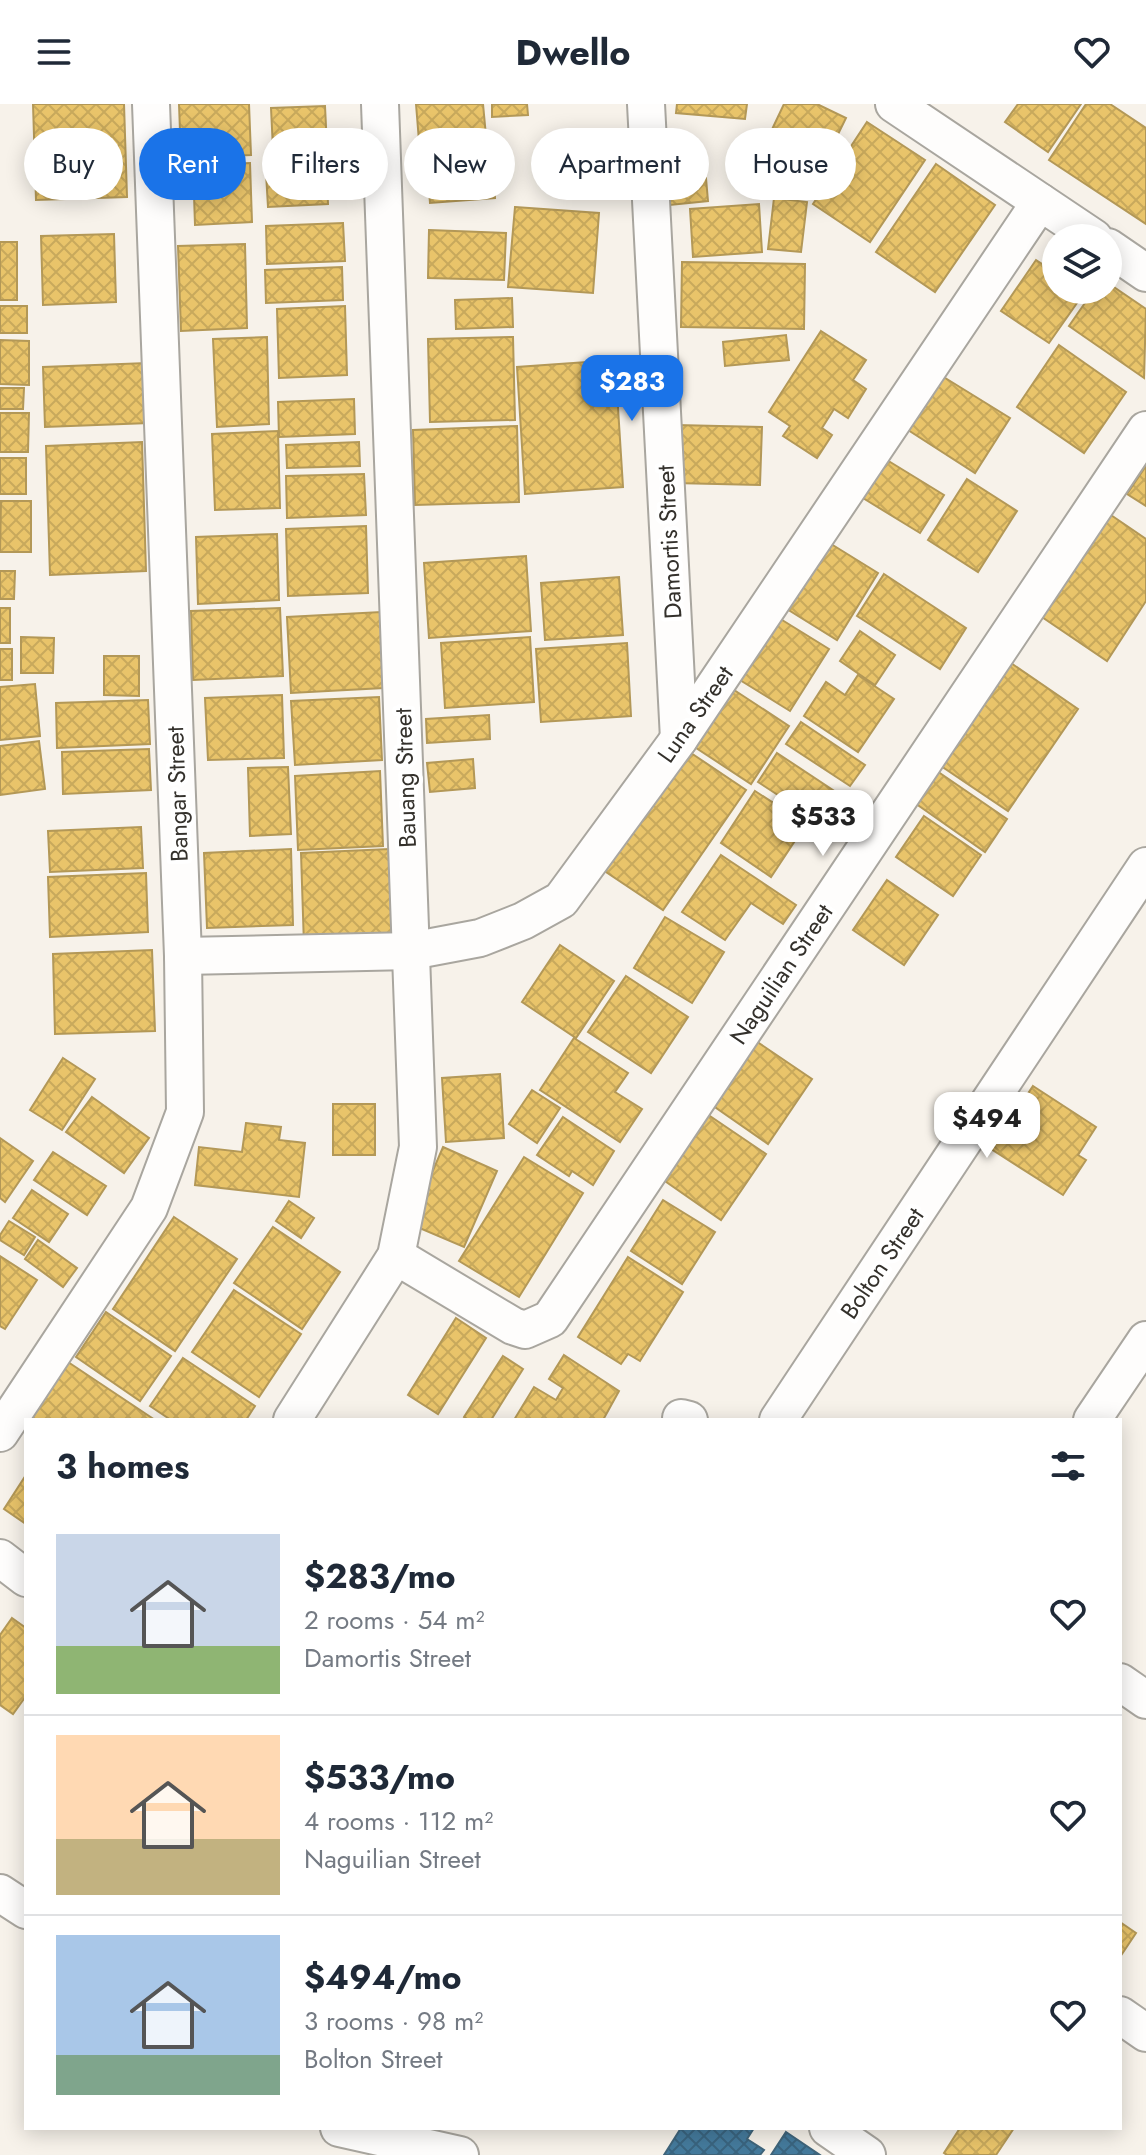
<!DOCTYPE html>
<html lang="en">
<head>
<meta charset="utf-8">
<style>
  body { margin:0; font-family:Jost,sans-serif; background:#f2f2f3; color:#1f2937; height:100vh; display:flex; flex-direction:column; font-size:30px; white-space:nowrap }
  * { box-sizing:border-box; margin:0 }
  p { font-size:26px; color:#747a83 }
  .icon { flex:none; width:44px; height:44px; fill:none; stroke:currentColor; stroke-width:2; stroke-linecap:round; stroke-linejoin:round }
  .map { position:relative; flex:1; overflow:hidden }
  .details { position:absolute; left:24px; top:1314px; width:1098px; height:712px; display:flex; flex-direction:column; background:#fff; border-radius:0px; box-shadow:0 4px 20px #0003 }
  .details>* { flex:none }
  .banner { position:absolute; left:24px; top:24px; width:1098px; height:72px; display:flex; gap:16px }
  .buttons { position:absolute; left:1042px; top:120px; display:grid; gap:16px }
  .buttons a { display:grid; place-items:center; width:80px; height:80px; border-radius:50%; background:#fff; box-shadow:0 4px 20px #0003; font-size:40px }
  .price { position:absolute; translate:-50% -68px; padding:0 18px; border-radius:16px; background:#fff; color:#222; font-size:26px; line-height:52px; filter:drop-shadow(0 2px 4px #0008) }
  .price::after { content:''; position:absolute; left:50%; top:48px; width:24px; height:18px; margin-left:-12px; background:inherit; clip-path:polygon(0 0,100% 0,50% 100%) }
  .price.active { background:#1a73e8; color:#fff }
  ul { padding:0; list-style:none }
  li { display:flex; align-items:center; gap:24px; height:200px; padding:0 32px }
  li+li { border-top:2px solid #e0e1e3 }
  li span { display:grid; place-items:center; flex:none; width:224px; height:160px; border-radius:0px; color:#555 }
  li>.icon { margin-inline-start:auto }
  span .icon { width:96px; height:96px; fill:#fffc; stroke-width:1 }
  li b { font-size:34px }
  h2 { display:flex; justify-content:space-between; align-items:center; height:96px; padding:0 32px; font-size:34px }
  .chip { padding:0 28px; border-radius:36px; background:#fff; box-shadow:0 4px 20px #0003; font-size:28px; line-height:72px }
  .chip.active { background:#1a73e8; color:#fff }
  header { display:flex; justify-content:space-between; align-items:center; height:104px; padding:0 32px; background:#fff; font-size:36px; font-weight:700 }
  .map>svg:first-child { display:block }
  .homes { fill:url(#homes-cross-hatch); stroke:#b39857; stroke-width:2 }
  .public { fill:url(#public-cross-hatch); stroke:#40657b; stroke-width:2 }
  .lines { fill:none; stroke-linecap:round; stroke-linejoin:round }
  .minor-casing { stroke:#a9a69f; stroke-width:40 }
  .minor { stroke:#fefdfc; stroke-width:36 }
  .labels { text-anchor:middle; dominant-baseline:central; stroke-width:8; stroke-linejoin:round; paint-order:stroke }
  .street-label { font-size:24px; fill:#34312c; stroke:#fff }
</style>
</head>
<body>
<header><svg class="icon" aria-label="menu" viewBox="0 0 24 24"><path d="M4 6h16M4 12h16M4 18h16"/></svg>Dwello<svg class="icon" aria-label="heart" viewBox="0 0 24 24"><path d="M12 20l-8-8c-3-5 5-10 8-4 3-6 11-1 8 4z"/></svg></header>
<div class="map">
<svg width="1146" height="2051" viewBox="0 0 1146 2051">
  <defs>
    <pattern id="homes-cross-hatch" width="8" height="8" patternUnits="userSpaceOnUse" patternTransform="scale(2)"><rect width="8" height="8" fill="#e9c46a"/><path d="M0 0l8 8M0 8l8-8" fill="none" stroke="#c8a95c"/></pattern>
    <pattern id="public-cross-hatch" width="8" height="8" patternUnits="userSpaceOnUse" patternTransform="scale(2)"><rect width="8" height="8" fill="#457b9d"/><path d="M0 0l8 8M0 8l8-8" fill="none" stroke="#3a6580"/></pattern>
  </defs>
  <rect width="100%" height="100%" fill="#f7f2ea"/>
  <g class="homes">
    <path d="M33,0H124L127,93L36,96Z"/>
    <path d="M179,0H249L251,51L181,54Z"/>
    <path d="M416,0H483L486,32L419,37Z"/>
    <path d="M492,0H527L528,11L492,13Z"/>
    <path d="M677,0H747L745,15L676,9Z"/>
    <path d="M784,0H817L846,14L821,65L766,38Z"/>
    <path d="M1018,0H1081L1048,48L1005,18Z"/>
    <path d="M1086,0H1110L1146,24V120L1049,56Z"/>
    <path d="M325,2L327,43L273,45L271,4Z"/>
    <path d="M867,18L925,56L870,138L813,100Z"/>
    <path d="M492,41L495,94L430,99L426,46Z"/>
    <path d="M326,50L328,100L268,103L265,52Z"/>
    <path d="M250,59L252,118L195,121L193,61Z"/>
    <path d="M936,60L995,101L935,188L876,148Z"/>
    <path d="M706,74L708,97L670,101L668,76Z"/>
    <path d="M774,94L807,98L801,148L768,145Z"/>
    <path d="M759,100L762,148L693,153L690,105Z"/>
    <path d="M515,103L599,109L593,189L508,183Z"/>
    <path d="M343,119L345,157L267,160L266,122Z"/>
    <path d="M429,126L506,129L504,176L428,174Z"/>
    <path d="M114,130L116,198L43,201L41,132Z"/>
    <rect x="0" y="138" width="17" height="58"/>
    <path d="M245,140L247,224L181,227L178,142Z"/>
    <path d="M1036,156L1056,169V186H1080L1084,189L1049,239L1001,207Z"/>
    <path d="M682,158L805,160L804,225L681,223Z"/>
    <path d="M342,163L343,196L266,199L265,166Z"/>
    <path d="M1108,179L1146,205L1144,274L1069,222L1094,186H1108Z"/>
    <path d="M512,194L513,223L456,225L455,196Z"/>
    <rect x="0" y="202" width="27" height="27"/>
    <path d="M345,202L347,271L279,274L277,205Z"/>
    <path d="M821,227L866,256L853,276L866,285L848,314L834,305L822,324L832,331L817,354L783,332L790,322L769,308Z"/>
    <path d="M786,231L789,256L725,262L723,238Z"/>
    <path d="M267,233L269,320L217,323L213,235Z"/>
    <path d="M513,233L515,316L430,318L428,235Z"/>
    <path d="M0,236L29,237V281L0,280Z"/>
    <path d="M1059,241L1126,288L1084,349L1017,303Z"/>
    <path d="M615,256L623,383L525,390L517,263Z"/>
    <path d="M147,259L149,319L45,323L43,263Z"/>
    <path d="M942,272L1010,314L975,369L908,326Z"/>
    <path d="M0,284H24L23,305H0Z"/>
    <path d="M354,295L355,330L279,333L278,298Z"/>
    <path d="M0,309H29L28,348H0Z"/>
    <path d="M676,321L762,323L760,381L674,379Z"/>
    <path d="M517,322L519,398L415,401L413,326Z"/>
    <path d="M278,327L280,404L215,406L212,330Z"/>
    <path d="M142,338L146,467L50,471L46,342Z"/>
    <path d="M359,338L360,362L287,364L286,341Z"/>
    <path d="M882,353L944,391L920,429L858,391Z"/>
    <rect x="0" y="354" width="26" height="36"/>
    <path d="M1146,362V402L1127,390Z"/>
    <path d="M364,370L366,411L287,414L286,372Z"/>
    <path d="M967,375L1017,407L978,468L928,436Z"/>
    <path d="M1,397H31V448H0Z"/>
    <path d="M1105,407L1146,435V497L1107,557L1036,509Z"/>
    <path d="M366,422L368,489L288,492L286,425Z"/>
    <path d="M277,430L279,496L198,500L196,433Z"/>
    <path d="M823,435L878,469L837,536L782,502Z"/>
    <path d="M526,452L531,527L429,534L424,459Z"/>
    <path d="M0,467H15L14,495H0Z"/>
    <path d="M884,470L966,524L940,565L857,512Z"/>
    <path d="M619,473L623,531L545,536L541,479Z"/>
    <rect x="0" y="504" width="10" height="35"/>
    <path d="M280,504L283,572L193,576L191,507Z"/>
    <path d="M381,508L384,584L291,589L287,513Z"/>
    <path d="M774,511L829,545L790,607L735,573Z"/>
    <path d="M860,527L895,551L875,581L840,557Z"/>
    <path d="M21,533L54,534L53,569H21Z"/>
    <path d="M530,533L534,598L445,604L441,539Z"/>
    <path d="M627,539L631,612L541,618L536,545Z"/>
    <rect x="0" y="545" width="12" height="31"/>
    <path d="M104,552H139V592L104,591Z"/>
    <path d="M1008,557L1078,605L1008,707L938,660Z"/>
    <path d="M858,571L894,595L858,648L804,612L826,578L845,591Z"/>
    <path d="M35,580L40,632L0,636V583Z"/>
    <path d="M728,582L789,622L751,680L690,640Z"/>
    <path d="M282,591L284,654L208,656L205,594Z"/>
    <path d="M379,593L382,656L295,661L291,597Z"/>
    <path d="M148,596L150,640L57,644L56,599Z"/>
    <path d="M489,611L490,635L427,639L426,615Z"/>
    <path d="M801,618L865,661L850,682L786,640Z"/>
    <path d="M39,637L45,685L0,691V642Z"/>
    <path d="M149,645L151,686L63,690L62,648Z"/>
    <path d="M688,647L746,686L663,806L600,764Z"/>
    <path d="M777,649L854,700L836,729L758,678Z"/>
    <path d="M473,655L475,684L430,688L427,659Z"/>
    <path d="M288,663L291,730L250,732L248,664Z"/>
    <path d="M934,665L1007,715L985,748L912,697Z"/>
    <path d="M380,667L383,742L298,746L295,672Z"/>
    <path d="M755,687L806,720L771,773L721,739Z"/>
    <path d="M924,712L981,751L953,792L896,753Z"/>
    <path d="M141,723L143,764L50,768L48,727Z"/>
    <path d="M291,745L293,821L207,824L204,749Z"/>
    <path d="M389,745L392,839L304,842L301,749Z"/>
    <path d="M721,751L796,801L783,820L751,799L725,836L682,808Z"/>
    <path d="M146,769L148,828L50,833L48,773Z"/>
    <path d="M887,776L938,811L904,861L853,826Z"/>
    <path d="M665,813L724,848L692,899L634,864Z"/>
    <path d="M560,841L614,877L576,934L522,898Z"/>
    <path d="M152,846L155,927L55,930L53,850Z"/>
    <path d="M626,872L688,913L651,969L588,928Z"/>
    <path d="M574,934L628,969L615,988L642,1005L620,1038L540,986Z"/>
    <path d="M753,935L812,975L768,1040L709,999Z"/>
    <path d="M63,954L95,975L62,1026L30,1006Z"/>
    <path d="M500,970L504,1034L446,1038L442,974Z"/>
    <path d="M1033,982L1096,1023L1078,1051L1086,1056L1063,1091L991,1045Z"/>
    <path d="M532,986L560,1004L537,1039L509,1020Z"/>
    <path d="M92,993L149,1034L124,1069L66,1028Z"/>
    <rect x="333" y="1000" width="42" height="51"/>
    <path d="M707,1010L766,1050L721,1116L662,1075Z"/>
    <path d="M563,1013L614,1047L593,1081L572,1067L569,1072L537,1051Z"/>
    <path d="M246,1019L281,1023L279,1036L305,1039L299,1093L195,1081L199,1043L242,1048Z"/>
    <path d="M0,1034L33,1057L5,1098L0,1094Z"/>
    <path d="M443,1043L497,1067L464,1143L410,1120Z"/>
    <path d="M53,1048L106,1082L87,1111L34,1076Z"/>
    <path d="M524,1053L583,1089L519,1193L459,1157Z"/>
    <path d="M32,1086L68,1110L49,1138L13,1114Z"/>
    <path d="M663,1096L715,1128L682,1180L631,1147Z"/>
    <path d="M289,1097L314,1114L301,1134L276,1117Z"/>
    <path d="M174,1113L237,1155L175,1247L113,1205Z"/>
    <path d="M9,1117L35,1133L24,1151L0,1136V1131Z"/>
    <path d="M273,1123L340,1168L302,1225L234,1179Z"/>
    <path d="M38,1136L77,1164L63,1183L25,1155Z"/>
    <path d="M0,1152L37,1176L5,1225L0,1222Z"/>
    <path d="M628,1153L683,1188L640,1257L628,1250L621,1260L578,1233Z"/>
    <path d="M234,1186L301,1230L259,1293L192,1248Z"/>
    <path d="M106,1208L171,1252L140,1297L76,1253Z"/>
    <path d="M456,1214L486,1234L438,1310L408,1291Z"/>
    <path d="M564,1251L619,1287L603,1316H514L534,1283L556,1296L563,1284L549,1275Z"/>
    <path d="M503,1252L523,1265L491,1316H468L464,1313Z"/>
    <path d="M183,1254L255,1302L246,1316H171L150,1302Z"/>
    <path d="M68,1258L155,1316H30Z"/>
    <path d="M26,1371V1420L4,1405Z"/>
    <path d="M12,1514L26,1524V1592L13,1610L0,1601V1531Z"/>
    <path d="M1120,1818L1136,1829L1120,1853Z"/>
    <path d="M960,2024H1014L996,2051H947L944,2049Z"/>
  </g>
  <g class="public">
    <path d="M681,2024H754L747,2035L764,2046L760,2051H664Z"/>
    <path d="M786,2028L820,2051H771Z"/>
  </g>
  <g class="lines">
    <g class="minor-casing">
      <g id="minor">
        <path d="M646,0L679,635"/>
        <path d="M894,0L1094,134"/>
        <path d="M1108,143L1146,169"/>
        <path d="M183,852L411,847L480,834L523,817L561,796L679,635L1040,98"/>
        <path d="M396,1152L513,1222L525,1226L550,1215L1146,326"/>
        <path d="M681,1314L689,1316"/>
        <path d="M292,1316L396,1152L418,1043L380,0"/>
        <path d="M778,1316L1146,762"/>
        <path d="M1092,1316L1146,1236"/>
        <path d="M0,1329L149,1104L185,1008L183,852L151,0"/>
        <path d="M0,1454L26,1474"/>
        <path d="M1120,1578L1146,1596"/>
        <path d="M0,1789L26,1806"/>
        <path d="M1120,1911L1146,1929"/>
        <path d="M339,2024L460,2051"/>
        <path d="M828,2024L867,2051"/>
      </g>
    </g>
    <use href="#minor" class="minor"/>
  </g>
  <g class="labels">
    <g class="street-label">
      <text transform="translate(669 438) rotate(-93)">Damortis Street</text>
      <text transform="translate(695 610) rotate(-55)">Luna Street</text>
      <text transform="translate(405 674) rotate(-92)">Bauang Street</text>
      <text transform="translate(177 690) rotate(-92)">Bangar Street</text>
      <text transform="translate(781 870) rotate(-56)">Naguilian Street</text>
      <text transform="translate(882 1159) rotate(-56)">Bolton Street</text>
    </g>
  </g>
</svg>
<div class="buttons">
<a><svg class="icon" aria-label="layers" viewBox="0 0 24 24"><path d="M12 4l9 5-9 5-9-5zM3 14l9 5 9-5"/></svg></a>
</div>
<b class="price active" style="left:632px;top:319px">$283</b>
<b class="price" style="left:823px;top:754px">$533</b>
<b class="price" style="left:987px;top:1056px">$494</b>
<div class="banner">
<a class="chip">Buy</a>
<a class="chip active">Rent</a>
<a class="chip">Filters</a>
<a class="chip">New</a>
<a class="chip">Apartment</a>
<a class="chip">House</a>
</div>
<section class="details">
<h2>3 homes<svg class="icon" aria-label="filters" viewBox="0 0 24 24"><path d="M4 7h16M4 17h16"/><circle cx="9" cy="7" r="2"/><circle cx="15" cy="17" r="2"/></svg></h2>
<ul>
<li><span style="background:linear-gradient(#c9d6e8 70%,#8fb573 0)"><svg class="icon" aria-label="home" viewBox="0 0 24 24"><path d="M3 11l9-7 9 7M6 9v11h12V9"/></svg></span><div><b>$283/mo</b><p>2 rooms · 54 m²</p><p>Damortis Street</p></div><svg class="icon" aria-label="heart" viewBox="0 0 24 24"><path d="M12 20l-8-8c-3-5 5-10 8-4 3-6 11-1 8 4z"/></svg></li>
<li><span style="background:linear-gradient(#ffd9b3 65%,#c2b280 0)"><svg class="icon" aria-label="home" viewBox="0 0 24 24"><path d="M3 11l9-7 9 7M6 9v11h12V9"/></svg></span><div><b>$533/mo</b><p>4 rooms · 112 m²</p><p>Naguilian Street</p></div><svg class="icon" aria-label="heart" viewBox="0 0 24 24"><path d="M12 20l-8-8c-3-5 5-10 8-4 3-6 11-1 8 4z"/></svg></li>
<li><span style="background:linear-gradient(#a9c7e8 75%,#7fa58c 0)"><svg class="icon" aria-label="home" viewBox="0 0 24 24"><path d="M3 11l9-7 9 7M6 9v11h12V9"/></svg></span><div><b>$494/mo</b><p>3 rooms · 98 m²</p><p>Bolton Street</p></div><svg class="icon" aria-label="heart" viewBox="0 0 24 24"><path d="M12 20l-8-8c-3-5 5-10 8-4 3-6 11-1 8 4z"/></svg></li>
</ul>
</section>
</div>
</body>
</html>
